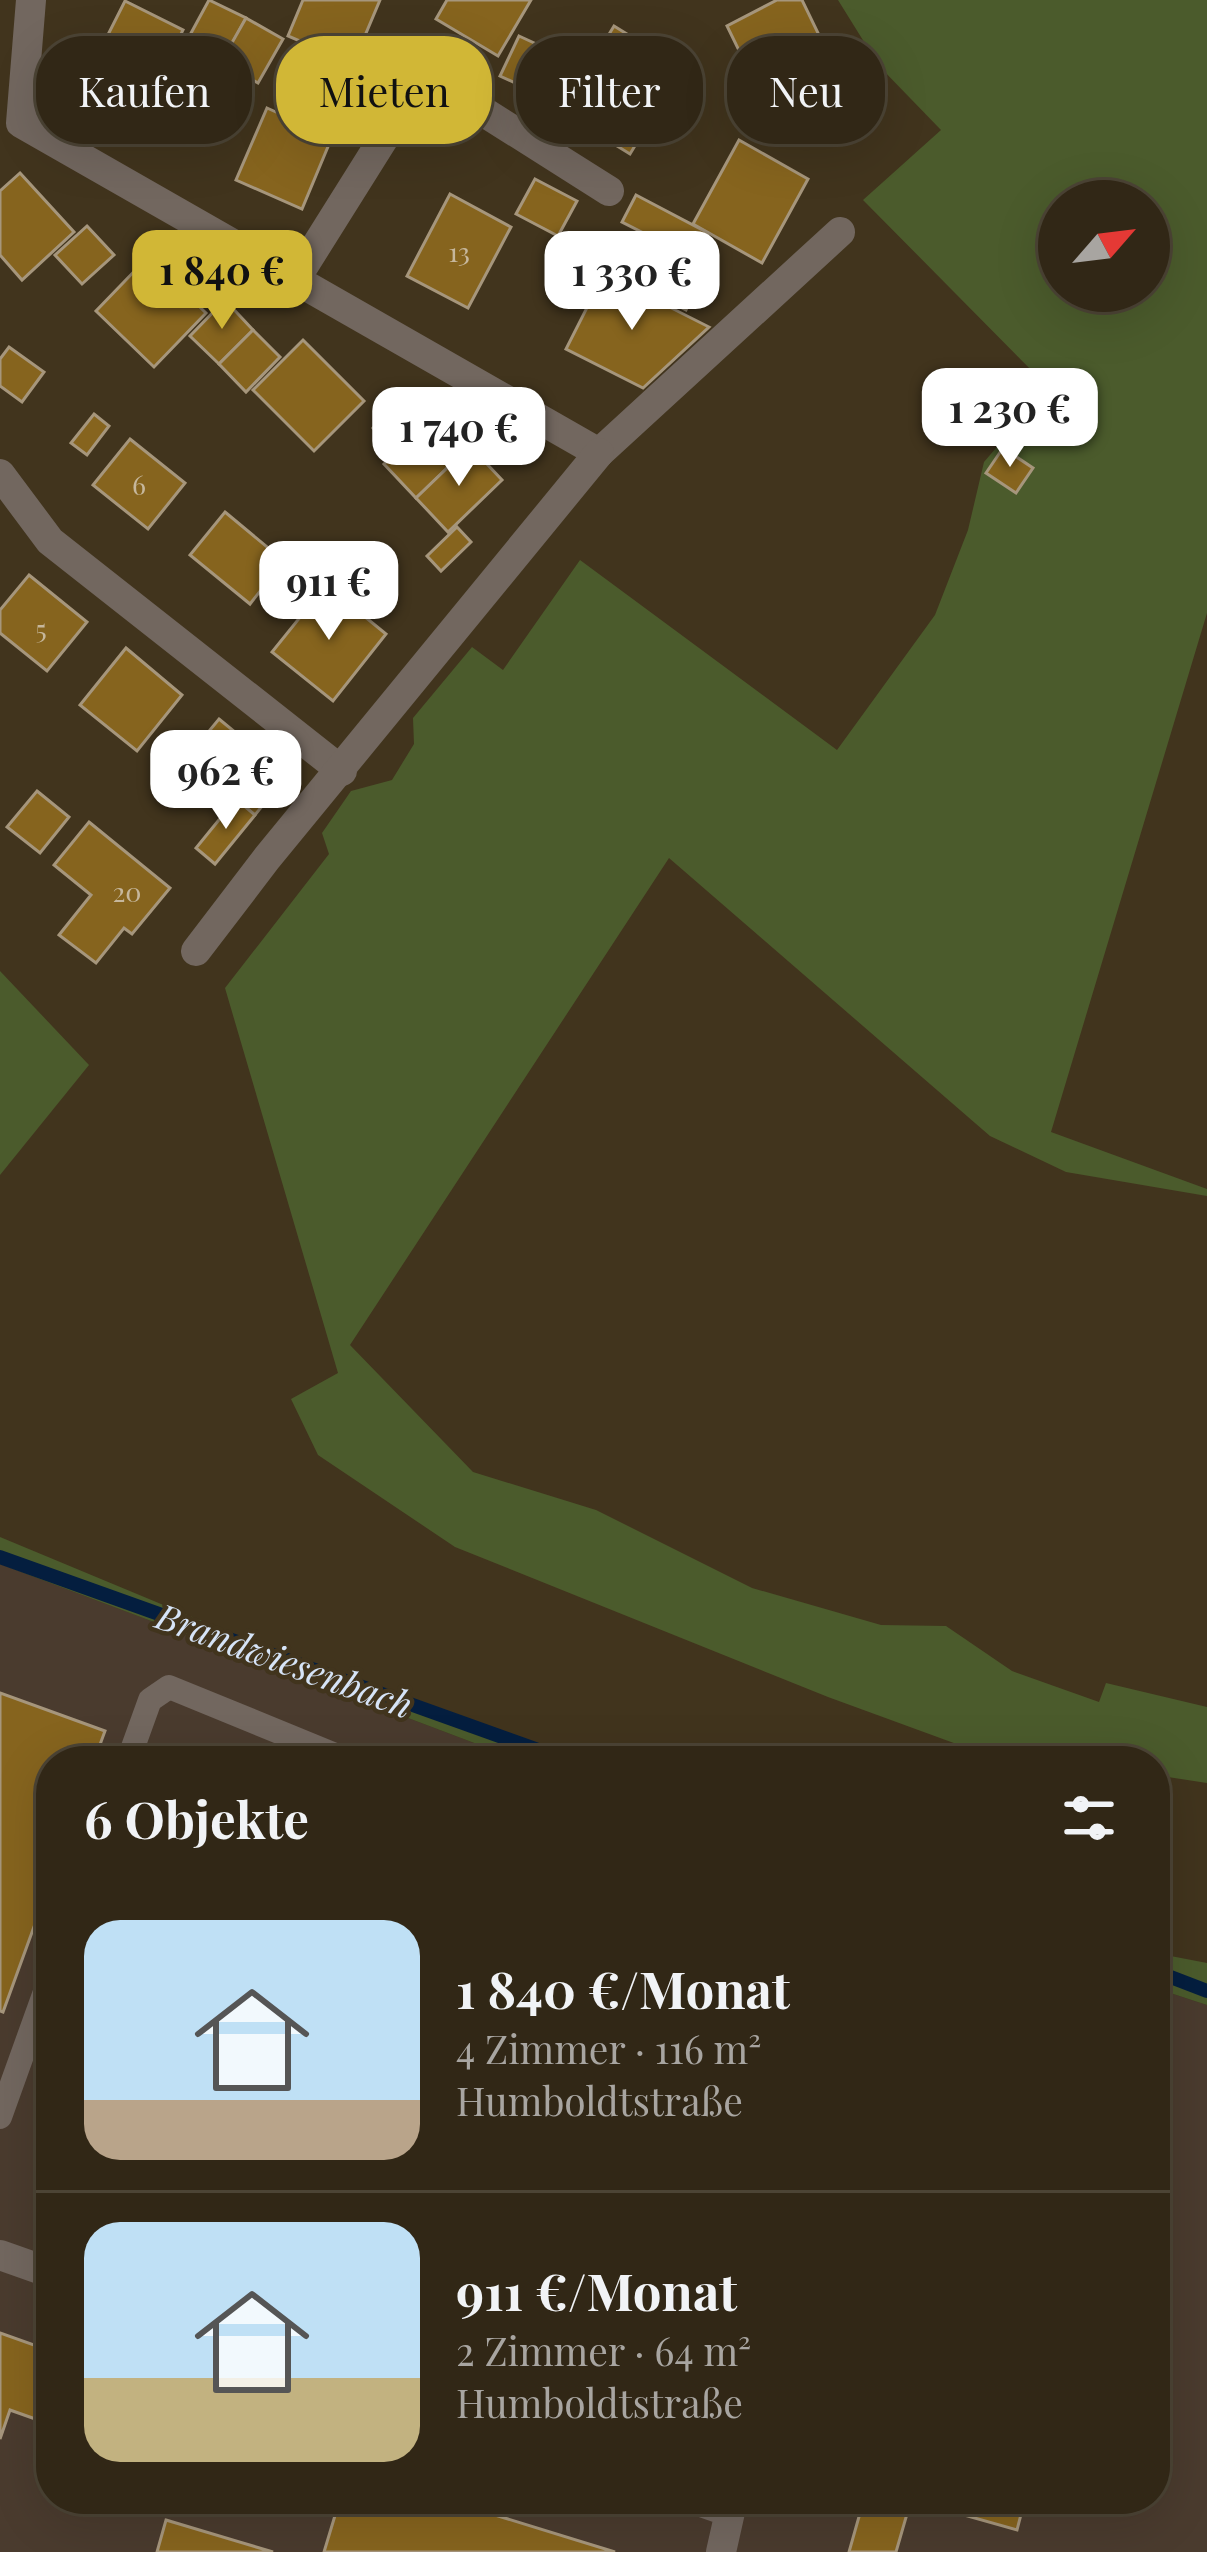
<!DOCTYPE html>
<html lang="de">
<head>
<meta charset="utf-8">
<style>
  body { margin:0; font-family:"Playfair Display",serif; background:#392f1f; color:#f1f3f6; height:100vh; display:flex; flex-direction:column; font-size:45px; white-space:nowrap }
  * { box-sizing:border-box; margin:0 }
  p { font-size:39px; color:#a8a5a1 }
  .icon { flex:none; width:66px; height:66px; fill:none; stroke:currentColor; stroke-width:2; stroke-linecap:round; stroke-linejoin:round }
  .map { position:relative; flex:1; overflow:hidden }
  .details { position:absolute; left:36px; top:1746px; width:1134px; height:768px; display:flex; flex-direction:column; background:#312716; border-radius:48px; box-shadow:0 12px 48px #0002,0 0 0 3px #4c4435 }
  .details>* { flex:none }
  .banner { position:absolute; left:36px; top:36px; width:1137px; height:108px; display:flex; gap:24px }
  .needle { width:78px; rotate:62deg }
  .controls { position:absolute; left:1038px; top:180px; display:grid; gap:24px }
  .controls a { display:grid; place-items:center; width:132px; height:132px; border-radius:50%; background:#312716; box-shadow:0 12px 48px #0002,0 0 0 3px #4c4435; font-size:60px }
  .price { position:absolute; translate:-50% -102px; padding:0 27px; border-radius:24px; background:#fff; color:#222; font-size:39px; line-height:78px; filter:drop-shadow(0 3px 6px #0008) }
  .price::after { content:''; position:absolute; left:50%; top:72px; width:36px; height:27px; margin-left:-18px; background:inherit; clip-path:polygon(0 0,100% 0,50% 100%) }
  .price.on { background:#d1b736; color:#111 }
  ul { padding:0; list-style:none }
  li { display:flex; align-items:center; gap:36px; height:300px; padding:0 48px }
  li+li { border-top:3px solid #4c4435 }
  li span { display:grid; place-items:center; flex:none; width:336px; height:240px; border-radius:36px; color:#555 }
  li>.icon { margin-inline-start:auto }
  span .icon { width:144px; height:144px; fill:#fffc; stroke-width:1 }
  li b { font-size:51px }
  h2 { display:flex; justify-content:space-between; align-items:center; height:144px; padding:0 48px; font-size:51px }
  .chip { padding:0 42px; border-radius:48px; background:#312716; box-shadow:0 12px 48px #0002,0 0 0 3px #4c4435; font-size:42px; line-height:108px }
  .chip.on { background:#d1b736; color:#111 }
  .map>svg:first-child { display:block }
  .industrial { fill:#4a3b2e }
  .green { fill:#4b5b2c; fill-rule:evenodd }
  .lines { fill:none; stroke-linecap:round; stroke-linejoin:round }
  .stream { stroke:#041e3f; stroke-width:14 }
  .building { fill:#86641e; stroke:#a6967c; stroke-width:3 }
  .lane { stroke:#72675f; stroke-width:24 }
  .street { stroke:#72675f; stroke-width:30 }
  .labels { text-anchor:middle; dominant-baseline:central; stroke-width:9; stroke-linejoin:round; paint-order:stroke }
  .number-label { font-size:27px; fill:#c6b79c }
  .water-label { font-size:36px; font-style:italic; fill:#d6e4f7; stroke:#41341d }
</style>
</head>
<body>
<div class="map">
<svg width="1207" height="2552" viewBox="0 0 1207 2552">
  <rect width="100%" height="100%" fill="#41341d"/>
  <path class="industrial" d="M0,1564L522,1761H51V2499H1155V1988L1207,2005V2552H0Z"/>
  <g class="green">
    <path d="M838,0H1207V613L1051,1132L1207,1189V1196L1066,1172L990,1136L669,858L350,1345L473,1472L596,1510L752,1588L881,1625L946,1626L1012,1671L1099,1702L1106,1683L1207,1707V1783L1155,1775V1761H1003L828,1697L455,1547L318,1455L291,1399L338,1373L225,988L329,854L322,833L351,791L392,780L414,744L413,718L472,647L503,670L580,560L837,750L935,615L968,530L984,462L1048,387L863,200L941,130L879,66ZM1059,201H1149V291H1059Z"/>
    <path d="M0,971L89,1065L0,1175Z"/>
    <path d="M0,1537L445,1722L552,1761H522L0,1564Z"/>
    <path d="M1155,1953L1207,1963V2005L1155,1988Z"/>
  </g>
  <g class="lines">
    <g class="stream">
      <path d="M0,1557L569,1761"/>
      <path d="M1155,1971L1207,1991"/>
    </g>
  </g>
  <g class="building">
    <path d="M209,0L246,18L226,55L190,35Z"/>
    <path d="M303,0H380L353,64L288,36Z"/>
    <path d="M447,0H531L498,56L436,19Z"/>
    <path d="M777,0H802L819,35L749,71L727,26Z"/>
    <path d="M125,1L183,30L141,114L83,84Z"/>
    <path d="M246,18L283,39L258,83L221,62Z"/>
    <path d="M614,26L682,68L630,154L562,112Z"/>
    <path d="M519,36L558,54L539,94L500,76Z"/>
    <path d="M855,46L869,74L823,97L808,69Z"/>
    <path d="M267,108L332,137L302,209L236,180Z"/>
    <path d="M739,140L808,179L762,263L693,224Z"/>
    <path d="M20,173L74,232L22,280L0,255V191Z"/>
    <path d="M535,179L577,201L558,236L516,214Z"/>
    <path d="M450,194L511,227L468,308L407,276Z"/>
    <path d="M636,195L708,233L691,266L705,273L686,310L637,284L659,241L622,222Z"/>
    <path d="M87,226L114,255L82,284L55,255Z"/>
    <path d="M148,257L206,313L154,367L96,311Z"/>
    <path d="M604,274L709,327L643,388L566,349Z"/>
    <path d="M225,300L253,330L219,364L190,336Z"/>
    <path d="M253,330L280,357L246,392L219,364Z"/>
    <path d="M303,340L364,401L314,451L253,390Z"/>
    <path d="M9,347L44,372L22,402L0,386V359Z"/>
    <path d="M401,401L416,416L388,444L373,428Z"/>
    <path d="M438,412L470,446L416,498L384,464Z"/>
    <path d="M94,414L109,426L87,455L71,443Z"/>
    <path d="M130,439L185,483L148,529L93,485Z"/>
    <path d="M470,446L502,480L448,532L416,498Z"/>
    <path d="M1003,448L1033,468L1016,493L986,473Z"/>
    <path d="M225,512L284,561L250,604L190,555Z"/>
    <path d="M457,527L471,542L441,571L427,556Z"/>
    <path d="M29,575L87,622L47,671L0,633V610Z"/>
    <path d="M326,585L386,634L333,701L272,652Z"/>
    <path d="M126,648L182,695L137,751L80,705Z"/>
    <path d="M219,719L275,765L264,779L276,789L255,815L186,759Z"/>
    <path d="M37,791L69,817L40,853L7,827Z"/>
    <path d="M236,799L255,815L215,864L196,848Z"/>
    <path d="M89,822L170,888L132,934L124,928L96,963L59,935L91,895L54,865Z"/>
    <path d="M0,1693L105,1731L94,1761H51V1880L3,2012L0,2011Z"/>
    <path d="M51,2020V2065L37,2059Z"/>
    <path d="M0,2333L51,2351V2394L41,2421L10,2410L0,2439Z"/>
    <path d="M340,2499H443L615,2552H324Z"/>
    <path d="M864,2499H1025L1017,2530L911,2500L896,2552H849Z"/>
    <path d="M166,2520L273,2552H157Z"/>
  </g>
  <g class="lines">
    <g class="lane">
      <path d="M128,1761L150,1700L169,1687L350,1761"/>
      <path d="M0,2117L51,1975"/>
    </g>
    <g class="street">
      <path d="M31,0L21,123L599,453L840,232"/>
      <path d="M296,278L424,74L609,191"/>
      <path d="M0,474L50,541L342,771"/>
      <path d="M196,951L267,858L599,453"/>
      <path d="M0,2255L51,2273"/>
      <path d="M693,2499L730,2512L721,2552"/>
    </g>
  </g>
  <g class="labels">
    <g class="number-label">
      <text x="459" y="251">13</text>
      <text x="139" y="484">6</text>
      <text x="41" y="628">5</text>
      <text x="127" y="891">20</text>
    </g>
    <g class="water-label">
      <text transform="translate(285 1659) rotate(20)">Brandwiesenbach</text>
    </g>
  </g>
</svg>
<div class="controls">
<a><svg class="needle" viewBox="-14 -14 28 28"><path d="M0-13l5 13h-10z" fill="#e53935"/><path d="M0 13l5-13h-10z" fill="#a8a5a1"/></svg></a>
</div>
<b class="price on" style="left:222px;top:332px">1 840 €</b>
<b class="price" style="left:632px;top:333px">1 330 €</b>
<b class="price" style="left:1010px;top:470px">1 230 €</b>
<b class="price" style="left:459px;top:489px">1 740 €</b>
<b class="price" style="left:329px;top:643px">911 €</b>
<b class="price" style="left:226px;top:832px">962 €</b>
<div class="banner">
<a class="chip">Kaufen</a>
<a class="chip on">Mieten</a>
<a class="chip">Filter</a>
<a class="chip">Neu</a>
</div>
<section class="details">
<h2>6 Objekte<svg class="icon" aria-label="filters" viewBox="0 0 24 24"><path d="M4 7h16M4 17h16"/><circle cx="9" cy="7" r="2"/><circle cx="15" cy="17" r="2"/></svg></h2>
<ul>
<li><span style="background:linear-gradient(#bfe0f5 75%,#b9a48a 0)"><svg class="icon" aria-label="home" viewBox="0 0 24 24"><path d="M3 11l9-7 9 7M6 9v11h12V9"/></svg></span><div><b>1 840 €/Monat</b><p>4 Zimmer · 116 m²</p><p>Humboldtstraße</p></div></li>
<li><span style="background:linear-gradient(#bfe0f5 65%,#c2b280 0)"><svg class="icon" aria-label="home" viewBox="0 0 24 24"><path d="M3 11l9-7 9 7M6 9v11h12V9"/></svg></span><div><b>911 €/Monat</b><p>2 Zimmer · 64 m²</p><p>Humboldtstraße</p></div></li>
</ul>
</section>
</div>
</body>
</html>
